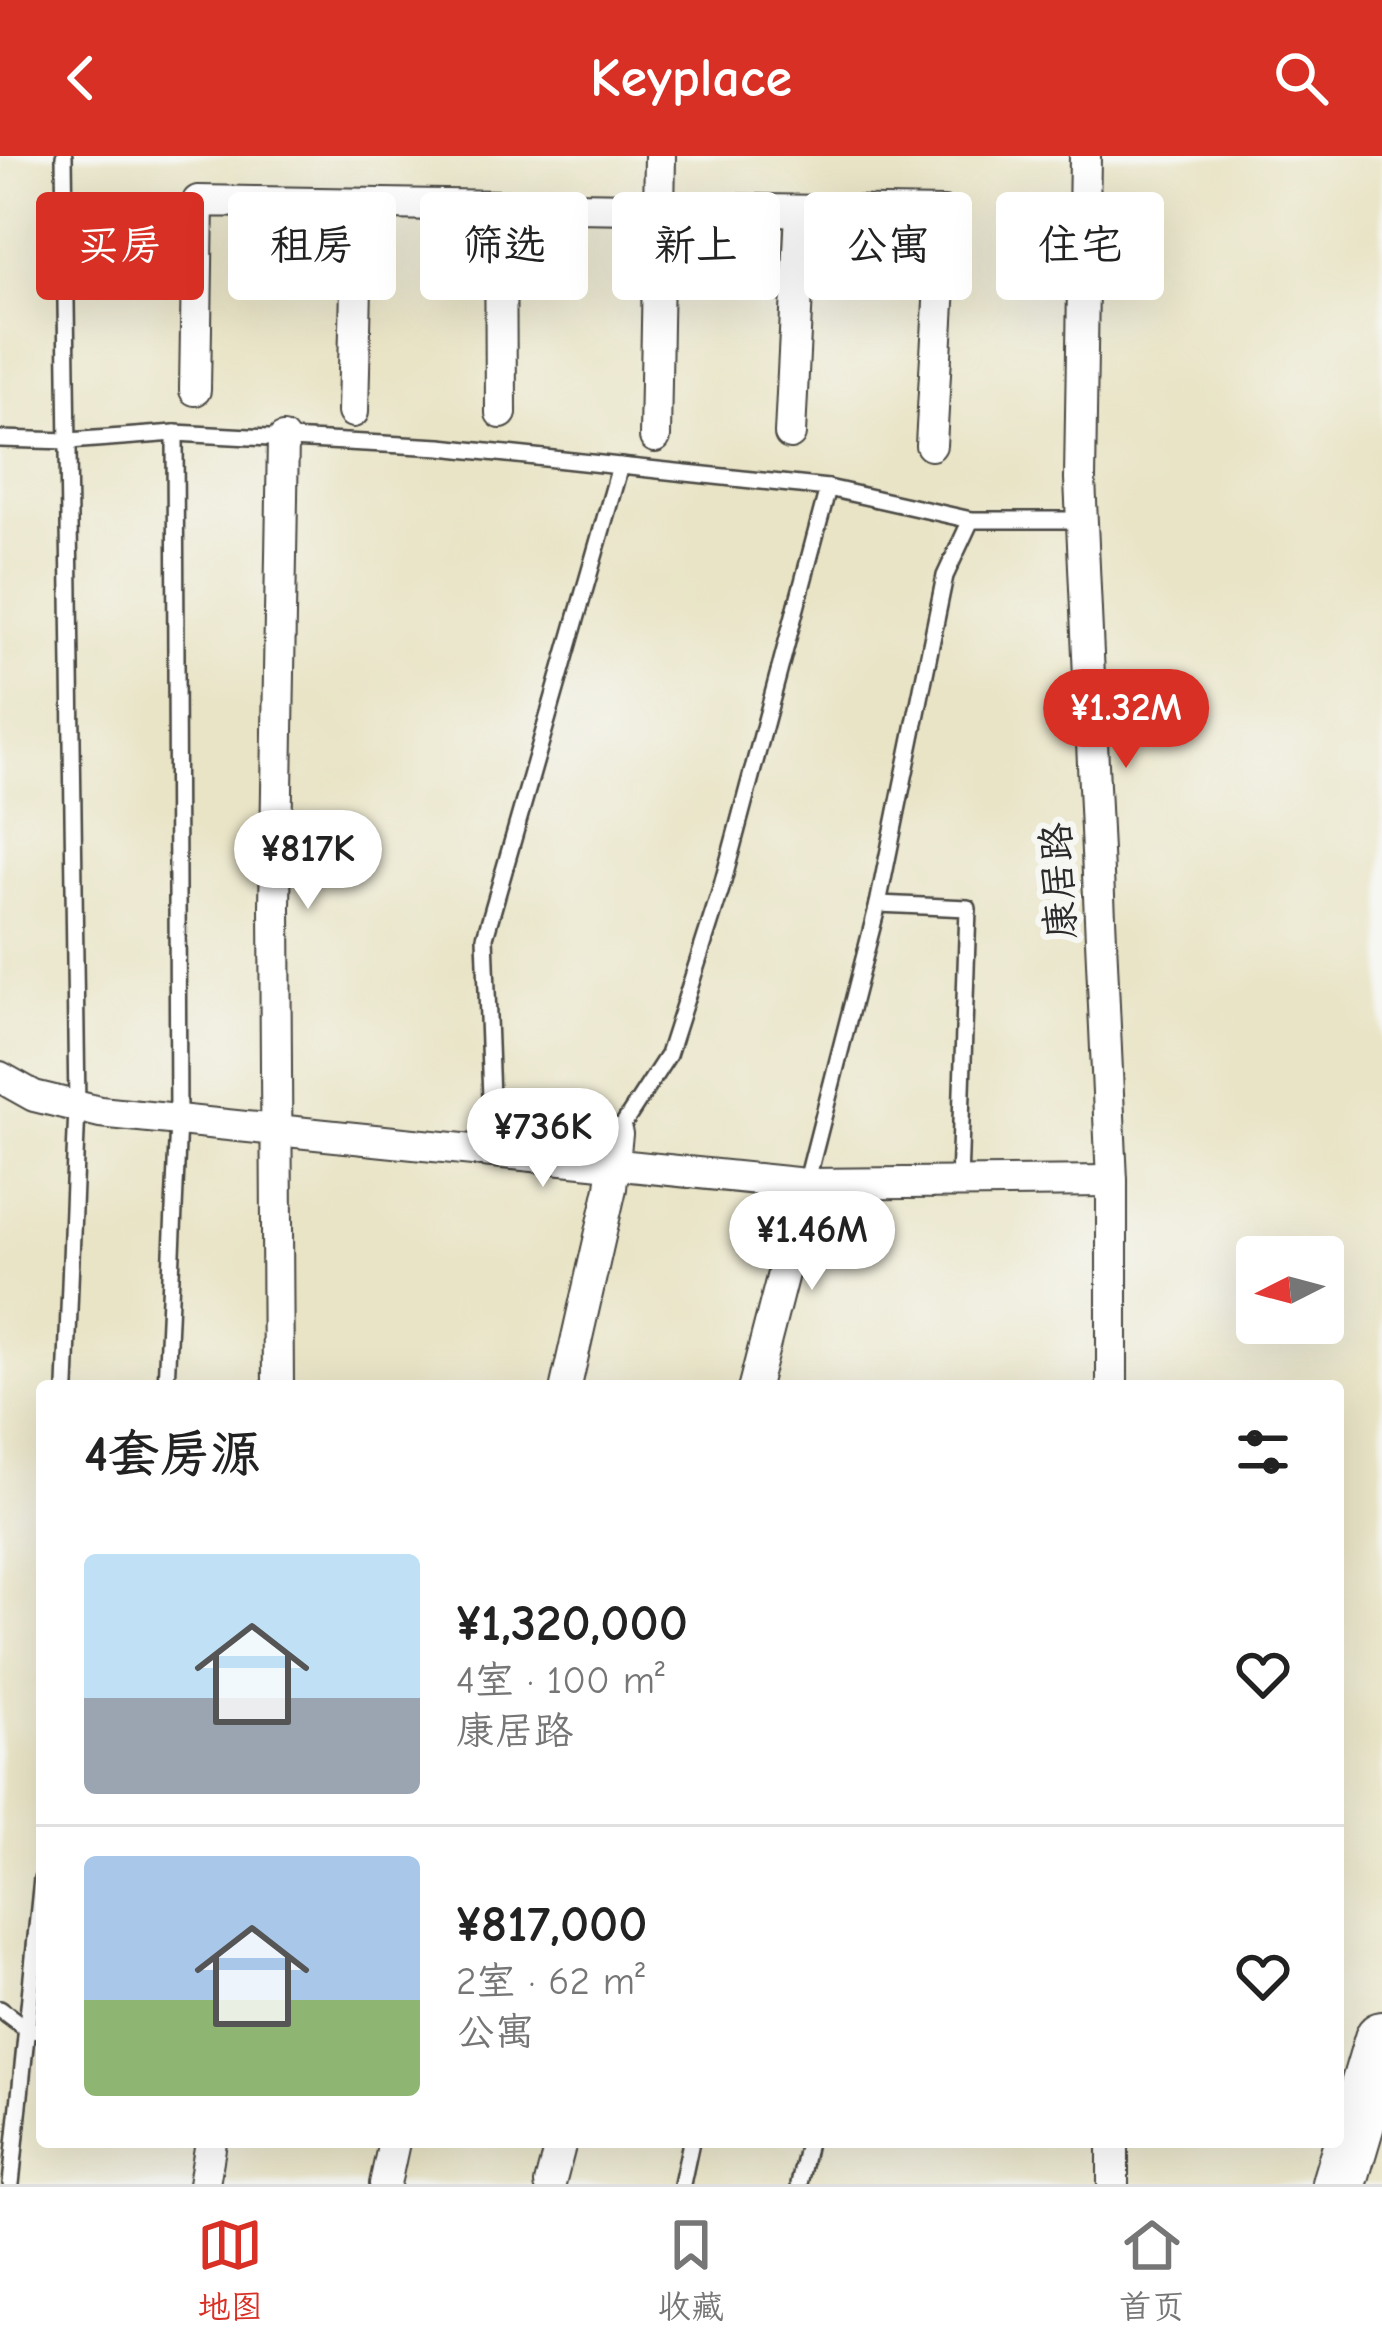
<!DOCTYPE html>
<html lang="zh">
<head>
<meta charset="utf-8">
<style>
  body { margin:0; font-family:"Comic Neue","LXGW WenKai TC",sans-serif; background:#f6f6f6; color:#222; height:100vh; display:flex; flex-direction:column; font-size:45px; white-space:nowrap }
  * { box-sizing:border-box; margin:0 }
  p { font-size:39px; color:#767676 }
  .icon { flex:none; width:66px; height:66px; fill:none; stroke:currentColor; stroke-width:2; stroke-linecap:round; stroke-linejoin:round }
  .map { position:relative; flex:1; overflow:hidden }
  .side { position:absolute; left:36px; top:1224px; width:1308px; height:768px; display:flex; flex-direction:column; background:#fff; border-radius:12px; box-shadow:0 12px 48px #0002 }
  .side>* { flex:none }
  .hud { position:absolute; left:36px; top:36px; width:1311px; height:108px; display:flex; gap:24px }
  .needle { width:78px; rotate:264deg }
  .buttons { position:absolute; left:1236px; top:1080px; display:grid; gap:24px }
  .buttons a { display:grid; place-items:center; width:108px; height:108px; border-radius:12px; background:#fff; box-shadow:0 12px 48px #0002; font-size:60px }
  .price { position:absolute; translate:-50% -102px; padding:0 27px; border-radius:42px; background:#fff; color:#222; font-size:39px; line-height:78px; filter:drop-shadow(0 3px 6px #0008) }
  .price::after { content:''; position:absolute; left:50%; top:72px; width:36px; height:27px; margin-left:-18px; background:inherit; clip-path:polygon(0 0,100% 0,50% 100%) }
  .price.current { background:#d93025; color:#fff }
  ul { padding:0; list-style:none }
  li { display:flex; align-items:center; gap:36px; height:300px; padding:0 48px }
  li+li { border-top:3px solid #e0e0e0 }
  li span { display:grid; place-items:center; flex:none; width:336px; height:240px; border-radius:12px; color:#555 }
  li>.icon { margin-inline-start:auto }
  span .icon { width:144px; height:144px; fill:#fffc; stroke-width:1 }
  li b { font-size:51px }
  h2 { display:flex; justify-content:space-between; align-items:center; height:144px; padding:0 48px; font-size:51px }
  .pill { padding:0 42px; border-radius:12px; background:#fff; box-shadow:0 12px 48px #0002; font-size:42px; line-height:108px }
  .pill.current { background:#d93025; color:#fff }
  header { display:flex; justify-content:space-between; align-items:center; height:156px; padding:0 48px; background:#d93025; color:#fff; font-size:54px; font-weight:800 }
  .tabs { display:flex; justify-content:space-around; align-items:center; height:168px; border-top:3px solid #e0e0e0; background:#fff; font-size:33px; color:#767676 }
  .tabs a { display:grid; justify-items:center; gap:6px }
  .tabs .current { color:#d93025 }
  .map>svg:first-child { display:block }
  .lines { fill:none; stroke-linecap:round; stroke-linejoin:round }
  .lane-casing { stroke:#484742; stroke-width:20 }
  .street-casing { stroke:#484742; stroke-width:34 }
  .highway-casing { stroke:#484742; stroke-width:58 }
  .lane { stroke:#fff; stroke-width:15 }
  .street { stroke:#fff; stroke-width:30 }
  .highway { stroke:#fff; stroke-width:54 }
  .labels { text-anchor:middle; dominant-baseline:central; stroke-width:12; stroke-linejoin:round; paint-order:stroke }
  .street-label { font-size:39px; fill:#2b2b2b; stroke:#f6f6f2 }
</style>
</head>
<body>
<header><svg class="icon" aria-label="back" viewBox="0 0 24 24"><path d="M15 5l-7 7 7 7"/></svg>Keyplace<svg class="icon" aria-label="search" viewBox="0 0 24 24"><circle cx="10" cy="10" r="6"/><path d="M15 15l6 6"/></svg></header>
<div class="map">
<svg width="1382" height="2028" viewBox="0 0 1382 2028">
  <rect width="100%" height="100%" fill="#f6f6f2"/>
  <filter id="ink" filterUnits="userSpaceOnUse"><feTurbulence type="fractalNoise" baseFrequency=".00833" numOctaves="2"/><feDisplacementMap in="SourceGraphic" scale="24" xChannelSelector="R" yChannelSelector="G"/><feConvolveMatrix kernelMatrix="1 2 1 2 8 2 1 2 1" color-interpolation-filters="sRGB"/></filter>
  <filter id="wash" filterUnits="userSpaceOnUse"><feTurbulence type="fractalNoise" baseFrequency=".004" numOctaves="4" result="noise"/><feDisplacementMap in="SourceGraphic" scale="48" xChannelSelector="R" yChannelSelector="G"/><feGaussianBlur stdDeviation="2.7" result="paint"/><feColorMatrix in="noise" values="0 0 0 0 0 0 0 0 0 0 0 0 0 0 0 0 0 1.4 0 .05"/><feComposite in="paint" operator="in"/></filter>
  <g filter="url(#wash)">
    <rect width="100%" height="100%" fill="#e9e4c6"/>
  </g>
  <g filter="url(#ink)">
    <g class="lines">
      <g class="lane-casing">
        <g id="lane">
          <path d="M64,0L77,951L66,1230"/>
          <path d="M0,283L69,285L175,277L441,291L828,332L971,364H1081"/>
          <path d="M878,748L968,752L959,1027"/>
          <path d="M617,978L668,899L721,733L828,332"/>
          <path d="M493,996L485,781L620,310"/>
          <path d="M806,1028L878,748L945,420L971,364"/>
          <path d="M166,1230L178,965L175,277"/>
          <path d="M0,1853L28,1874L42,1875"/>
          <path d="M11,2028L42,1722"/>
          <path d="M682,2028L691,1986"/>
          <path d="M799,2028L808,1986"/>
        </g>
      </g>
      <g class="street-casing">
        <g id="street">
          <path d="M1085,0L1080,323L1112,1025V1230"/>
          <path d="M500,50L501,257"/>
          <path d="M195,234L198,45L944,57L931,289"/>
          <path d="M353,256L358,48"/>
          <path d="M790,278L801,55"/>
          <path d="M655,281L660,0"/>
          <path d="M0,921L34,940L100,956L806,1028L1112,1025"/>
          <path d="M278,1230L275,751L283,283"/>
          <path d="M566,1230L611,1032L617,978"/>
          <path d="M754,1230L806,1028"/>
          <path d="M1113,1986V2028"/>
          <path d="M204,2028L211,1986"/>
          <path d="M385,2028L394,1986"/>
          <path d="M550,2028L561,1986"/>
        </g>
      </g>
      <g class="highway-casing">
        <path id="highway" d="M1339,2028L1382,1883"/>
      </g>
      <use href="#lane" class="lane"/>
      <use href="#street" class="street"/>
      <use href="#highway" class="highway"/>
    </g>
  </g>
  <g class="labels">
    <g class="street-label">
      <text transform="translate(1059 725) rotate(-93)">康居路</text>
    </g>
  </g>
</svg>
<div class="buttons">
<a><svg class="needle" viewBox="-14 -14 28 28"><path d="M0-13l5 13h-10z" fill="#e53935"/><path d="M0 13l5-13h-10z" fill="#767676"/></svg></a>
</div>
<b class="price current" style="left:1126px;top:615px">¥1.32M</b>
<b class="price" style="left:308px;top:756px">¥817K</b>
<b class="price" style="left:543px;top:1034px">¥736K</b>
<b class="price" style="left:812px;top:1137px">¥1.46M</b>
<div class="hud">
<a class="pill current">买房</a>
<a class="pill">租房</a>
<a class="pill">筛选</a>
<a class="pill">新上</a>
<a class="pill">公寓</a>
<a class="pill">住宅</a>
</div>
<section class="side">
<h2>4套房源<svg class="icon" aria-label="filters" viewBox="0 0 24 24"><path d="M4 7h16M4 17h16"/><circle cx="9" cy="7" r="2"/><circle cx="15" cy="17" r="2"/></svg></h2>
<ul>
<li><span style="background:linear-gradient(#bfe0f5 60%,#9aa5b1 0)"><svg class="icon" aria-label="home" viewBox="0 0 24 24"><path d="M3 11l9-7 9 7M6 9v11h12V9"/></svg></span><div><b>¥1,320,000</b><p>4室 · 100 m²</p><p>康居路</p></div><svg class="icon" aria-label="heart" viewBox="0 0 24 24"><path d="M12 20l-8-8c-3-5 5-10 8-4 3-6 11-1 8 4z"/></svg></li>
<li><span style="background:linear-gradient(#a9c7e8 60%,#8fb573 0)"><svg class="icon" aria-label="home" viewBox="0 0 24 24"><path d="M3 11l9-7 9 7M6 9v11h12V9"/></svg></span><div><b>¥817,000</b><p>2室 · 62 m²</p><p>公寓</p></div><svg class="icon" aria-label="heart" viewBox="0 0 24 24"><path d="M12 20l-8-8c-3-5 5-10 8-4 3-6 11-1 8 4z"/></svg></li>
</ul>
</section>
</div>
<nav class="tabs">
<a class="current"><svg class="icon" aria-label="map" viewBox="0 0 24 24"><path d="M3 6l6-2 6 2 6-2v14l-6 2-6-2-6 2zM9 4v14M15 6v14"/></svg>地图</a>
<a><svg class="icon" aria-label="saved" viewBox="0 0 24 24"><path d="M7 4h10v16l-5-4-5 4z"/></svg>收藏</a>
<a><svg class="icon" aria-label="home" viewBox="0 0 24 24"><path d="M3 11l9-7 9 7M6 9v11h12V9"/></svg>首页</a>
</nav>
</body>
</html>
